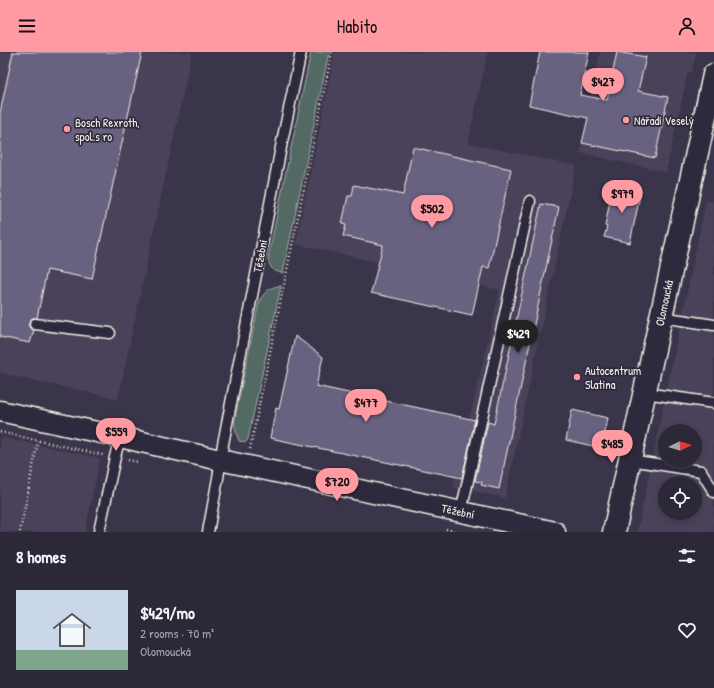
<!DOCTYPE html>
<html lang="en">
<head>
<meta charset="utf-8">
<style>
  body { margin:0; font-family:"Patrick Hand",sans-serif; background:#343040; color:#f1f3f6; height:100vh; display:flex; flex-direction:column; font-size:15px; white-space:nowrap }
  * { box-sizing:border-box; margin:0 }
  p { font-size:13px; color:#a6a6ae }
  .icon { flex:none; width:22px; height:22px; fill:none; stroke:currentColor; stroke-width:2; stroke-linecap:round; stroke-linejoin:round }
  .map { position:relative; height:480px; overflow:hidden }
  .panel { display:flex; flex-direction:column; background:#2c2838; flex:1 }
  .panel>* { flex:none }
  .needle { width:26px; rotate:85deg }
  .tools { position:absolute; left:658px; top:372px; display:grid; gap:8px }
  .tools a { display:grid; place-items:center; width:44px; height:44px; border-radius:50%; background:#2c2838; box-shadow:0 2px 6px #0003,0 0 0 1px #484453; font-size:20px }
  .price { position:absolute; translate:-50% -34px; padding:0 9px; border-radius:14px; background:#ff9aa2; color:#111; font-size:13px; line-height:26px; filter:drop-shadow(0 1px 2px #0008) }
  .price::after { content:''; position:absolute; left:50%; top:24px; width:12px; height:9px; margin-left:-6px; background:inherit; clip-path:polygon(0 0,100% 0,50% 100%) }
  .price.on { background:#222; color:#fff }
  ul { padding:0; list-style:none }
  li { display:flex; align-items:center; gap:12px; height:100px; padding:0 16px }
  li+li { border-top:1px solid #484453 }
  li span { display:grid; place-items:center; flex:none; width:112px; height:80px; border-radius:0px; color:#555 }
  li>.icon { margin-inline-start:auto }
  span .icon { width:48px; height:48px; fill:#fffc; stroke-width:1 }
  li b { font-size:17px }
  h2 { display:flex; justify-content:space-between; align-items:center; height:48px; padding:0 16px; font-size:17px }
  header { display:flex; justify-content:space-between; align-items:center; height:52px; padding:0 16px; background:#ff9aa2; color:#111; font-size:18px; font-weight:600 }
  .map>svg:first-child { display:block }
  .built { fill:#48425a; fill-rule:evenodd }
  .green { fill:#536964; stroke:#a4ada6 }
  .building { fill:#676280; stroke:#f4f1e8 }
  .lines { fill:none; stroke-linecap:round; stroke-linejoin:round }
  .service-casing { stroke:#f4f1e8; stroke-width:13 }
  .minor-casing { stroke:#f4f1e8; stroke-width:23 }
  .secondary-casing { stroke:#f4f1e8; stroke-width:25 }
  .path { stroke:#f4f1e8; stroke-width:2.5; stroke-dasharray:1 3; stroke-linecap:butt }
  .service { stroke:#2f2a3d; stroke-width:10 }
  .minor { stroke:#2f2a3d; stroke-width:20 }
  .secondary { stroke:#2f2a3d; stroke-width:22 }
  .poi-dot { fill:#ff9aa2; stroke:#2f2a3d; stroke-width:1.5 }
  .labels { text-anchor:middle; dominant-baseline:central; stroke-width:3.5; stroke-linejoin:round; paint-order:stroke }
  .poi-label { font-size:12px; fill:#f4f1e8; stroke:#2f2a3d; text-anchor:start }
  .street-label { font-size:12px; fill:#f4f1e8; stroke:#2f2a3d }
</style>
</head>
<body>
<header><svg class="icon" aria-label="menu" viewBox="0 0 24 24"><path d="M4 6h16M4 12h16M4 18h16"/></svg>Habito<svg class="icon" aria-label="person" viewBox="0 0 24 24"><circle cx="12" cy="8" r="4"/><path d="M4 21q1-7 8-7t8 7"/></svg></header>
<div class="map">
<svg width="714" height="480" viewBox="0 0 714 480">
  <rect width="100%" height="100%" fill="#3a354a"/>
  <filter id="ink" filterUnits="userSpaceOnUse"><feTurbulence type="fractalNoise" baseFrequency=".025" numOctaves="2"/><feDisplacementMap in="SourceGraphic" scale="8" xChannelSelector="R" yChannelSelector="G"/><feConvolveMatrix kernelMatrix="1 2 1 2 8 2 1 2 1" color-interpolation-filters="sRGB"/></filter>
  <g filter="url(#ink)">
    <g class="built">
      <path d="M0,0H192L118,347L0,321Z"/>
      <path d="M335,0H488L468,91L576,114L505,446L453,435L500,238L296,192Z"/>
      <path d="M600,0H696L692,20H688L666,120L580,101Z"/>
      <path d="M706,149L714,150V480H637ZM665,379H695V409H665ZM665,431H695V461H665Z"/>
      <path d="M0,385L100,406L85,480H0Z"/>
    </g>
    <g class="green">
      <path d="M311,0H329L283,221C274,220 269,216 268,206Z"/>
      <path d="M278,234H281L248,387L246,390L239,389C236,381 234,375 235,366L259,250C264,241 268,236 278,234Z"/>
    </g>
    <g class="building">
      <path d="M13,0H142L92,227L47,218L37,266H32L29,271V275L34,278L30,291L0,285V61Z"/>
      <path d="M540,0H589L580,43L607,48L617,0L646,5L638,39L668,45L655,106L582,91L588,66L529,53Z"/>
      <path d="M413,95L511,117L489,216L483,215L472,263L371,241L383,193L343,184L346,173L342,172L348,144H352L354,133L403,143Z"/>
      <path d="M616,133L641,139L630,191L604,185L607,175L605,174L608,159L611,143H613Z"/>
      <path d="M541,152L559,155L499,437L481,433L482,430L475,429L488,370L494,372Z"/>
      <path d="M295,284L323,305L316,334L475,368L462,426L270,386L276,356L279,357Z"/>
      <path d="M572,358L608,366L602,396L566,388Z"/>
    </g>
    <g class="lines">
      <g class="service-casing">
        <g id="service">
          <path d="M661,265L714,273"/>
          <path d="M35,272L110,281"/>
          <path d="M645,341L714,351"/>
          <path d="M630,408L701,419L714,440"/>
          <path d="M461,460L530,149"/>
          <path d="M99,480L115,405L120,385"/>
          <path d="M208,480L218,426L223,392L283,85L301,0"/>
        </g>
      </g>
      <g class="minor-casing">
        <path id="minor" d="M0,359L120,385L220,408L555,480"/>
      </g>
      <g class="secondary-casing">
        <path id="secondary" d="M614,480L714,23"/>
      </g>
      <g class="path">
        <path d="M0,380L103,403"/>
        <path d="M250,397L332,0"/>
        <path d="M128,408L138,410"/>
        <path d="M446,477L458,480"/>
        <path d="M20,480L38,389"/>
      </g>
      <use href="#service" class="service"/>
      <use href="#minor" class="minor"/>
      <use href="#secondary" class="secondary"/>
    </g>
  </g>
  <g class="poi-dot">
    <circle cx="626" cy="68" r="4"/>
    <circle cx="67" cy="77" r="4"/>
    <circle cx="577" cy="325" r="4"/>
  </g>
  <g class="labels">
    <g class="poi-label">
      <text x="634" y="68">Nářadí Veselý</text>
      <text x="75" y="70">Bosch Rexroth,<tspan x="75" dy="14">spol.s ro</tspan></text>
      <text x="585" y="318">Autocentrum<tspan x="585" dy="14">Slatina</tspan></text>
    </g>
    <g class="street-label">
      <text transform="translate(260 204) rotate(-79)">Těžební</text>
      <text transform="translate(664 251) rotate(-78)">Olomoucká</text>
      <text transform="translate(458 459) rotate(12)">Těžební</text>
    </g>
  </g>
</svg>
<div class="tools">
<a><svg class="needle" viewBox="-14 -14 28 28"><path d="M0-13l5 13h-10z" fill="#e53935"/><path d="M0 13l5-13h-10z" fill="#a6a6ae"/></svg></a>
<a><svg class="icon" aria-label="locate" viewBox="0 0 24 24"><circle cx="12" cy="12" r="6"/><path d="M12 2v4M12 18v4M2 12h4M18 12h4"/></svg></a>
</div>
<b class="price" style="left:603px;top:50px">$427</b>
<b class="price" style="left:622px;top:162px">$979</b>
<b class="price" style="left:432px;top:177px">$502</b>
<b class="price on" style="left:518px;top:302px">$429</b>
<b class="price" style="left:366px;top:371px">$477</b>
<b class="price" style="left:116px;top:400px">$559</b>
<b class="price" style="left:612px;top:412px">$485</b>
<b class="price" style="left:337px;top:450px">$720</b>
</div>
<section class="panel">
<h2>8 homes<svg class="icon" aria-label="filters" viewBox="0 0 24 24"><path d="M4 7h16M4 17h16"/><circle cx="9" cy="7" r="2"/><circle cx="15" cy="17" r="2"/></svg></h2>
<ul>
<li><span style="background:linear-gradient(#c9d6e8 75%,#7fa58c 0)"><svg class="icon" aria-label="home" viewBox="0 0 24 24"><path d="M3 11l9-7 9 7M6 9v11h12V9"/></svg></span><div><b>$429/mo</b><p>2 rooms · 70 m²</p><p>Olomoucká</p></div><svg class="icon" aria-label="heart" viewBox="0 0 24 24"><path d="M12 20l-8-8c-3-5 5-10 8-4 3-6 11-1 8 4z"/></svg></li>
</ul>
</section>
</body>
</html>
